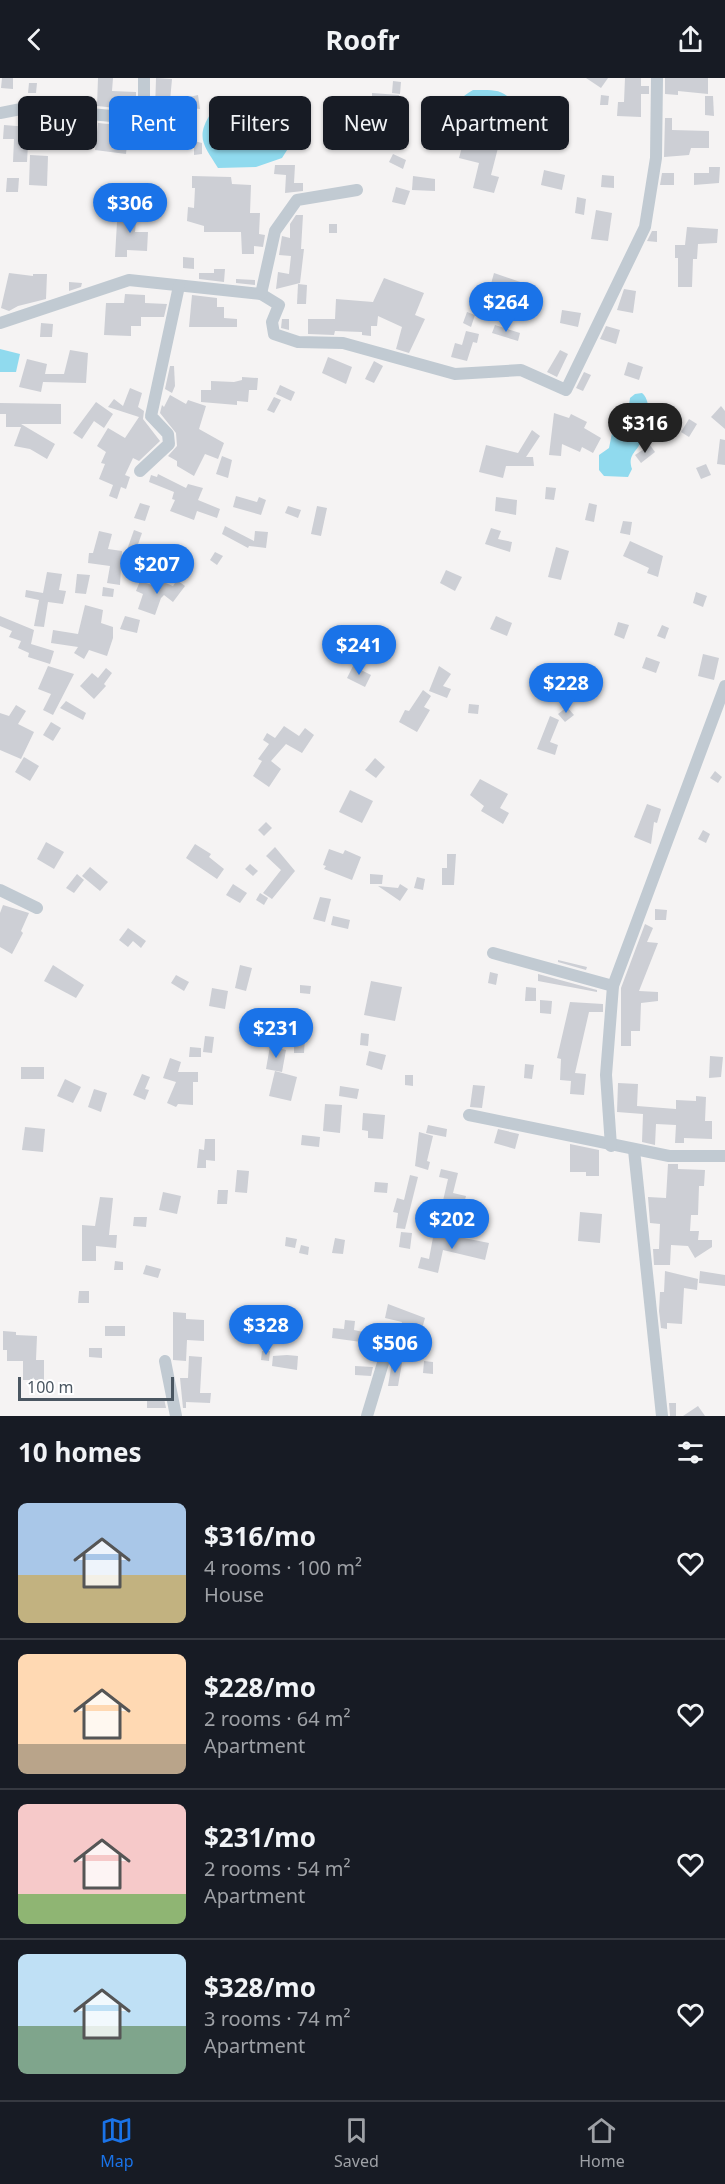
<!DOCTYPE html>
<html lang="en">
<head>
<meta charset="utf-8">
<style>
  body { margin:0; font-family:"Noto Sans",sans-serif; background:#20242c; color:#f1f3f6; height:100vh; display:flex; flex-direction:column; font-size:22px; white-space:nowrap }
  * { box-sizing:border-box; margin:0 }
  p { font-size:20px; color:#9ea1a6 }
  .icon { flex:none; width:33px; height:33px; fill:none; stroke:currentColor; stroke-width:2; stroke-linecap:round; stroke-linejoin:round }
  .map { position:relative; height:1338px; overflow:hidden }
  .sheet { display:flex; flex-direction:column; background:#171b24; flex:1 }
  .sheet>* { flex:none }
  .hud { position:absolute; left:18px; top:18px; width:690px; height:54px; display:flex; gap:12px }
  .scale { position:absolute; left:18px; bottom:15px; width:156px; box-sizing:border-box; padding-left:6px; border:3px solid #4a5661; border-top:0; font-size:16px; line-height:21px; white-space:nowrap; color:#4a5661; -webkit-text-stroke:4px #fff; paint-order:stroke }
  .price { position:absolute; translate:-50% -51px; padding:0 14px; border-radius:21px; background:#1a73e8; color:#fff; font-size:20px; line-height:39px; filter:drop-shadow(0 2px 3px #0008) }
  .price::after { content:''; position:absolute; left:50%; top:36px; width:18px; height:14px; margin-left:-9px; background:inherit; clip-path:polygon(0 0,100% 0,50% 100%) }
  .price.current { background:#222; color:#fff }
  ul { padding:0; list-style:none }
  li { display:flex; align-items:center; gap:18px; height:150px; padding:0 18px }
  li+li { border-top:2px solid #363941 }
  li span { display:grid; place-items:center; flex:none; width:168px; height:120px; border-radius:9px; color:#555 }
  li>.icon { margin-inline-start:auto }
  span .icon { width:72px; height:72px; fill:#fffc; stroke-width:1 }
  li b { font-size:26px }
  h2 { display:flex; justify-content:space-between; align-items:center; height:72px; padding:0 18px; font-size:26px }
  .pill { padding:0 21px; border-radius:9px; background:#171b24; box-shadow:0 2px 4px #0004; font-size:21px; line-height:54px }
  .pill.current { background:#1a73e8; color:#fff }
  header { display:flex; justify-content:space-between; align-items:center; height:78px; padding:0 18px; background:#171b24; font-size:27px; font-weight:700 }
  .dock { display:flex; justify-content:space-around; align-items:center; height:84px; border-top:2px solid #363941; background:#171b24; font-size:16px; color:#9ea1a6 }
  .dock a { display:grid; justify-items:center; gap:3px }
  .dock .current { color:#1a73e8 }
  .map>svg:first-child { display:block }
  .water { fill:#90daee }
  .building { fill:#cdcfd5 }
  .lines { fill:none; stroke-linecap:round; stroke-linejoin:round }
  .minor { stroke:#c1cad2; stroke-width:12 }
</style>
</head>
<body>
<header><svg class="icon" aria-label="back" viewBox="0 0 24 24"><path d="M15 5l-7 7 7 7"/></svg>Roofr<svg class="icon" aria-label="share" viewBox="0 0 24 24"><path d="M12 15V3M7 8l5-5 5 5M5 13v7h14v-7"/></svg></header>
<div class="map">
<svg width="725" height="1338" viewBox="0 0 725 1338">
  <rect width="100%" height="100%" fill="#f5f3f3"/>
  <g class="water">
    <path d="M473,12C495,12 504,10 517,29L515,47L506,63C480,57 427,39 473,12Z"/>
    <path d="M240,31C265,32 282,35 296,58L282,80L256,89L218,90C204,67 195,60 211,35Z"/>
    <path d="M0,271L20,276L16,294H0Z"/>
    <path d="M642,315C654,325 647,354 640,366C634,376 628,378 632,391L628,399L604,398L599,392V377L609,370L614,345L627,341L630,320L635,316Z"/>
  </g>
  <g class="building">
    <path d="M2,0H13V11L1,10Z"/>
    <path d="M98,0H113L112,13L136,14V32L97,28Z"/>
    <path d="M156,0L172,1L169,34L155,33Z"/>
    <path d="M586,0H608L601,10Z"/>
    <path d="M625,0H641V8H649V16H641V39L617,38L618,24H624Z"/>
    <path d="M665,0H708V16L678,13V17L665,16Z"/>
    <path d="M393,3L401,4L400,16L392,15Z"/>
    <path d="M29,5H37L36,15H28Z"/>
    <path d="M372,15L399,17L394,38L377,35L376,45L342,47L343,21H372Z"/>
    <path d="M198,17L200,31L191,30L189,19Z"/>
    <path d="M601,17L609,18L608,27H600Z"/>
    <path d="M705,18H713L714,38L705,37Z"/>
    <path d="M665,40H672V52L709,53V70H691L689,77L664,79Z"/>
    <path d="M98,45L129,48L126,76L95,72Z"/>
    <path d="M4,47L29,49L27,84H13L14,61H3Z"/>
    <path d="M465,58L499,66L491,97L499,99L494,115L473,110L479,85L459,80Z"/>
    <path d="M194,63L202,65V76L194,77Z"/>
    <path d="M393,76L406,82L403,91L389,84Z"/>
    <path d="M30,77L48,78L47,108L29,107Z"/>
    <path d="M275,87H295L294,105H303V113L285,115L286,97L274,96Z"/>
    <path d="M709,89H720L719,105L694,107V95H709Z"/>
    <path d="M544,92L565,97L562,112L541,107Z"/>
    <path d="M662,95H674V107H660Z"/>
    <path d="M602,97L614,98V110L601,109Z"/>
    <path d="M192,98L231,99L232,106L251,107L250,135H260L259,156L265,157L263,169L254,168V176H242L241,154H204V148L187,143L188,129L194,130L195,110H192Z"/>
    <path d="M413,98L435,101V113L412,112Z"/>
    <path d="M7,100H19L18,114H6Z"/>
    <path d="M396,109L410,113L405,127L392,124Z"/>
    <path d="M577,119L586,121L584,137L575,135Z"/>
    <path d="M129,124L141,125V133H137L135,154H148L147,173L127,172V179H115L117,144H127Z"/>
    <path d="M596,132L612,135L608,163L591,161Z"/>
    <path d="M296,137H303L301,171H304L300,205L276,211L278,194L289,196L291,178L279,177L282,158L290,160V146Z"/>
    <rect x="329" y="146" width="8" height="9"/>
    <path d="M687,149L718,151L717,165L698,166L697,181H693L692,209H678V180H675V167H685Z"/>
    <path d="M652,153H657V164L647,163Z"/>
    <path d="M183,179L194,180V191L183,190Z"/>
    <path d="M214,191H225L224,204L199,201V195H214Z"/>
    <path d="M9,195L33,198V196H47L46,221L18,228L9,233L1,230Z"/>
    <path d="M494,195L532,208L527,226L502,218L501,224L487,220Z"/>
    <path d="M384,200L424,215L415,237L425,241L409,275L396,271L402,249L378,238L377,248H371V258L362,257V254L335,253L334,257L308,256V241H335L336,221L373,224Z"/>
    <path d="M236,201L255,202V207L236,205Z"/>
    <path d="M69,204L82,205L81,209L69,213Z"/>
    <path d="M298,206L307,207L306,226H297Z"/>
    <path d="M624,211L636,213L633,235L617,232Z"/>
    <path d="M125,216L145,217V225L167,226L164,239H141V248H131V258L104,257L106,225H124Z"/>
    <path d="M192,217L217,220V229H224V240L237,241V249H189Z"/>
    <path d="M562,232L581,235L578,249L560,245Z"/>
    <path d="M467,234L475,237L471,249L463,245Z"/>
    <path d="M282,241H289V252L281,250Z"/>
    <path d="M41,245L53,246L52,259H40Z"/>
    <path d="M495,247L520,255L518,263L492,255Z"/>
    <path d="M606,248L620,252L616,266L600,261Z"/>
    <path d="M466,253L479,256L477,265L473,264L467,283L451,279L455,265L462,267Z"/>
    <path d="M70,272L88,275L86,305L43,304L41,314L19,309L27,281L47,286L45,296H64Z"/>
    <path d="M560,272L568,276L557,299L547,294Z"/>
    <path d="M328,279L352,289L346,306L322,295Z"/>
    <path d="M374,283L383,288L374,305L365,301Z"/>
    <path d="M628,284L643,289L639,302L624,297Z"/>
    <path d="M170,288H174L175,308L172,315L165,311Z"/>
    <path d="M584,294L591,297L583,313L576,310Z"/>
    <path d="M242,299L258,300L257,312H249L248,324L237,323V327L201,324V312H211V303L234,304L242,302Z"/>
    <path d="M280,307L295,314L291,323L276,316Z"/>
    <path d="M130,310L142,315L138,329L144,333L143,341L160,363L139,383L133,380L125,397L130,399L126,411L121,409L117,421L109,418L113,407L99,401L105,386L101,385L106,374L97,368L108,350L125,360L139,339L108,329L114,321L123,328Z"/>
    <path d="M170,317L186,326L188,322L206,328L199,351L224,365L218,381L205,376L194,398L177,388V383L168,378L177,368L176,355L160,335L162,327L164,329Z"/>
    <path d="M274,319L281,322L274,335L267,332Z"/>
    <path d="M96,324L113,336L104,350L94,343L82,361L73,355Z"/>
    <path d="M0,325L61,326V346H21L55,366L47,381L30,371L14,368L21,349H6V336H0Z"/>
    <path d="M721,328L725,333V351L711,339Z"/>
    <path d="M554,335L569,340L571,336L587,344L584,350L601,360L593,375L582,369L580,374L562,366L561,378L549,377Z"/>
    <path d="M689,341L697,346L689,359L681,354Z"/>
    <path d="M532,352L540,358L526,379H533L534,388H506L503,400L479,394L486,367L518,375Z"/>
    <path d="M720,361L725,362V387L717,386Z"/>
    <path d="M650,367L655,374L641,385L635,377Z"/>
    <path d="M222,378L232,382L228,400L216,396Z"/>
    <path d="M706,386L711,397L701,401L696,390Z"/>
    <path d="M158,396L186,410L188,406L203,410L198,422L220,431L217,440L197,433L194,442L170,433L175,422L172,421L174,414L149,404L151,397L157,399Z"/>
    <path d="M546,409L556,410L554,422L545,421Z"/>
    <path d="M236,418L257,424L259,419L266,422L261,437L233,429Z"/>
    <path d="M496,419L517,422L516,437L495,433Z"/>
    <path d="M140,425L150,428L145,443L134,440Z"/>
    <path d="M589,425L597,427L594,444L585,442Z"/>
    <path d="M288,428L301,432L298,440L285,435Z"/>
    <path d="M317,428L327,430L321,458L311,456Z"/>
    <path d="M623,443L632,444L630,457L620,455Z"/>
    <path d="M225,448L254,463L255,453L268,454L266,470L249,468L248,470L222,456Z"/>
    <path d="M491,450L501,453L498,461L512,464L510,474L485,466Z"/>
    <path d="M134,452L142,455L136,472L128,469Z"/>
    <path d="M99,453L112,456L108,471L122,473L120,507L107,505L110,488L88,485L89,475H93Z"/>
    <path d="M630,463L663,478L658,499L647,495L649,490L623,478Z"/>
    <path d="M556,469L569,473L561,502L548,499Z"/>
    <path d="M155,470L177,477L174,486L152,478Z"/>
    <path d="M215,474L223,478L217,487L210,482Z"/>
    <path d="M446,492L462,499L455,513L440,505Z"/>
    <path d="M47,494L62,496L59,512L66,513L63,526L48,524L44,549L34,548L39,522L25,519L26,512L43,515Z"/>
    <path d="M77,496L90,497L86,516L75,515Z"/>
    <path d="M177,502L185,508L173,524L164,517L161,520L155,537L138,531L143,516L136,513L140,503L158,509L161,503L173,508Z"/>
    <path d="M103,509L114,511L113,519L102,518Z"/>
    <path d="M696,514L707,518L703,529L693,525Z"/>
    <path d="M85,527L103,532L101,545L113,549V560L107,578L89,572L84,581L74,575L78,569L51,565L53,552L78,556Z"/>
    <path d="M0,538L34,552L31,566L54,573L50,586L28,579L29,575L18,570L21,563L9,559L12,553L0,548Z"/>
    <path d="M125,538L140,542L137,555L120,551Z"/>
    <path d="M496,538L512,545L507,558L490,551Z"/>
    <path d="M618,544L629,547L624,561L614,557Z"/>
    <path d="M359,547L387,564L378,577L352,560Z"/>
    <path d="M662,547L669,550L665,561L657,558Z"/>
    <path d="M703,576L719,580L714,602L698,598Z"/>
    <path d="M646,579L660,584L656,595L642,590Z"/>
    <path d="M48,588L74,596L53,637L43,632L51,616L38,611Z"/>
    <path d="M353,588L371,597L365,609L347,600Z"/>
    <path d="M439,588L451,596L443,608L451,611L447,620L429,613Z"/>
    <path d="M561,588L570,592L566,603L556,599Z"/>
    <path d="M106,590L112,595L104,606L106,608L94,621L80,608L92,595L98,600Z"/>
    <path d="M423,612L431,618L424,629L430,632L417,654L399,644L405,632L409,633Z"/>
    <path d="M66,623L86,635L83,642L60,630Z"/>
    <path d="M469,626L479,627L478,636L468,635Z"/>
    <path d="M16,627L26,633L18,646L34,654L21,681L0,672V635L9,638Z"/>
    <path d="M567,629L574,637L565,644L558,636Z"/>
    <path d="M550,638L559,642L550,664L558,667L555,677L537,671Z"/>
    <path d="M51,644L61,650L53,663L43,657Z"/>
    <path d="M284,648L299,658L305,650L314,657L302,675L286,666L271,683L281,691L269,709L253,698L262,683L258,681L269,666L263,662L267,655L275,660Z"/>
    <path d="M24,679L39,688L30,703L15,694Z"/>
    <path d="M375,680L385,689L376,700L365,692Z"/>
    <path d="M715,693L722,699L718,705L710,700Z"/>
    <path d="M480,701L508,716L500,730L509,735L503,746L481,733L484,728L470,717Z"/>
    <path d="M350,712L373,723L362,745L339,734Z"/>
    <path d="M647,726L661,731L657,745L654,744L651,766L634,759Z"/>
    <path d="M266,744L272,750L264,758L258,752Z"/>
    <path d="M703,752L710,756L706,765L698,761Z"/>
    <path d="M46,764L64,774L54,791L37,781Z"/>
    <path d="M195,766L211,776L209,779L224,791L217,801L186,780Z"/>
    <path d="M275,769L295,793L272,821L263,815L281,792L266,778Z"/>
    <path d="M329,771L343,776L345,772L361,779L352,802L324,791L326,788L323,787Z"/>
    <path d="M447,776H456L454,807H442V790H447Z"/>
    <path d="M250,786L258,793L253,798L245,791Z"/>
    <path d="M90,789L108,804L100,813L82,798Z"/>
    <path d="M77,796L84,802L74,815L66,810Z"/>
    <path d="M370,796L383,797L382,806H370Z"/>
    <path d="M417,799L425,801L423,812L414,810Z"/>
    <path d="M233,806L247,815L240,825L226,817Z"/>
    <path d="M400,806L408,811L400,823L378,808L398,810Z"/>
    <path d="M260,815L268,820L264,827L256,822Z"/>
    <path d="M320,819L331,821L325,844L313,841Z"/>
    <path d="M3,827L29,835L21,853L23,855L12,876L0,869V835Z"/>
    <path d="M655,831L667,832L666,842H655Z"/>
    <path d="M333,838L350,842L348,851L331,847Z"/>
    <path d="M645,846L653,850L647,864L658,865L639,913L658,914V923L641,925L640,953H631V968H621V910Z"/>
    <path d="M128,850L146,863L141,870L133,863L128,869L119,862Z"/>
    <path d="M558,882L587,889L586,892L558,884Z"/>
    <path d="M53,887L84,907L76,920L44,903Z"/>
    <path d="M240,887L252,890L246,913L235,910Z"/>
    <path d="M490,894L498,896L496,907L488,905Z"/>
    <path d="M538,896L597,912V914L538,903Z"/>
    <path d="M176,897L189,904L184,913L171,905Z"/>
    <path d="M371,903L402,909L395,943L364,937Z"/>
    <path d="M300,907L311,908L310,916L300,915Z"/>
    <path d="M526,909L536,910V923H525Z"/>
    <path d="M212,910L228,913L225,931L209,928Z"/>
    <path d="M540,922L552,923L551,936L540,935Z"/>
    <path d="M570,924L603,926V934H589L575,995L586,996L584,1017L570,1016L571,1003L560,1002L561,981L557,980Z"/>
    <path d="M286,937L298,938L297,949L285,948Z"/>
    <path d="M361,955L369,956L368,968L360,967Z"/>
    <path d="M205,958L214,959L212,975L203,974Z"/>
    <path d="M294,959L305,960L304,975H294Z"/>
    <path d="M270,968L286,972L282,994L266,991Z"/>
    <path d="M190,969L201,970V979H189Z"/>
    <path d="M369,973L386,977L382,992L366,987Z"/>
    <path d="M710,978L723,979L721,999L709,1000Z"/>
    <path d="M170,980L181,984L178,994H198V1004H193V1027L178,1026L176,1029L167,1025L176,1004L163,1000Z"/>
    <path d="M525,986L534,987L532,1001L524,1000Z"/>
    <rect x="21" y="989" width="23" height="12"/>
    <path d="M275,993L297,999L291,1023L269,1018Z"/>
    <path d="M142,996L150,999L145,1011L149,1012L145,1022L133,1017Z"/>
    <path d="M405,997H413V1008L405,1007Z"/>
    <path d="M65,1001L81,1009L73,1025L57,1018Z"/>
    <path d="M618,1005L638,1006L637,1028L676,1031V1022L696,1023V1018L706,1019L705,1043H712V1061L684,1060V1065H675L676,1047L656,1046L655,1067L642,1064L643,1036L617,1034Z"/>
    <path d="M473,1007L485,1008L482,1030L470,1029Z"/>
    <path d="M340,1008L359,1011L357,1021L339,1018Z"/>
    <path d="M94,1011L107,1015L101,1034L88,1029Z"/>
    <path d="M325,1026L342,1027L340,1055L323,1053Z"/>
    <path d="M363,1035L385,1037L383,1061L368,1060V1053L362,1052Z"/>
    <path d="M428,1047L447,1051L446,1059L426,1055Z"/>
    <path d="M25,1049L45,1051L43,1074L22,1072Z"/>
    <path d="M498,1051L519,1056L515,1071L494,1065Z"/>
    <path d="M419,1054L433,1058L427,1083L430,1084L428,1092L415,1088Z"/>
    <path d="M302,1057L320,1059L319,1069L301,1067Z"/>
    <path d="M205,1061H215V1083L206,1082V1090H197L199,1071L204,1072Z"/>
    <path d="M570,1066L599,1072V1098H586V1094H570Z"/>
    <path d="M668,1086H678V1091L705,1092L704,1108H699L698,1137H691L690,1153H699L698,1162H712V1169L695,1180L688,1168L671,1167L670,1187H654L653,1171H659L660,1146L650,1145L648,1119L666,1120Z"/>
    <path d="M441,1091L458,1095L453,1115L466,1118L463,1129L458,1128L454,1143L429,1136L432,1125L442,1127L448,1101L439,1099Z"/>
    <path d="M237,1092L249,1093L247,1115L235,1114Z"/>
    <path d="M410,1097L418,1099L405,1151L396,1150L398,1135L393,1134L397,1120L404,1122Z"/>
    <path d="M375,1104L388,1105L387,1115L374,1114Z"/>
    <path d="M218,1112H228L227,1126H217Z"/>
    <path d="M163,1114L181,1118L177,1136L159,1132Z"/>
    <path d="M100,1119L113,1120L109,1157H117L116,1170L96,1168V1183H82V1147L95,1148Z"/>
    <path d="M580,1134L602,1136L600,1165L578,1163Z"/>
    <path d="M134,1139H147L146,1149L133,1148Z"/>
    <path d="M401,1154L412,1155L410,1171L399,1169Z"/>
    <path d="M434,1154L489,1165L485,1182L443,1172L438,1195L418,1190L421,1179L429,1181Z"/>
    <path d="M286,1159L297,1161L295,1170L285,1168Z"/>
    <path d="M335,1160L345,1162L343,1176L332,1175Z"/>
    <path d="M301,1167L309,1169L308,1177L299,1175Z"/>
    <path d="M115,1183L123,1184V1192H114Z"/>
    <path d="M146,1187L161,1191L158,1200L143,1196Z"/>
    <path d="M665,1193L698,1201L697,1212L684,1210L682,1246L667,1245V1251L661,1250L659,1233L660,1214H664Z"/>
    <path d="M700,1193L725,1197V1208L699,1205Z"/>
    <path d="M79,1213H89V1225H78Z"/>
    <path d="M388,1226L425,1240L419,1262L423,1263L422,1274L405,1272L407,1252L400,1251L402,1244L385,1240Z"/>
    <path d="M173,1234L186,1235V1241L204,1242V1263L187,1262L186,1283L173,1282Z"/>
    <path d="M345,1242L355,1243L354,1252L386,1259L383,1267L332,1260L333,1250L344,1251Z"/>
    <rect x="105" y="1248" width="20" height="10"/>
    <path d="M3,1253L16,1254V1257L37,1258L36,1282H44V1302H23V1283H7V1272H3Z"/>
    <path d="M89,1270H102V1280L89,1279Z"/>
    <path d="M262,1273H270L269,1283L261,1282Z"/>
    <path d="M287,1277L298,1278L297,1292L272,1288L273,1278Z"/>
    <path d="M189,1278L202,1279L200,1315H211L210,1325L186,1324V1330H183L180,1300H188Z"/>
    <path d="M424,1283L433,1284V1296L423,1295Z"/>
    <path d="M392,1284L402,1285L398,1308H388Z"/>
    <path d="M355,1288L373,1289L371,1298L355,1297Z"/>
    <path d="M147,1320H164L166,1330H147Z"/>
    <path d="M669,1325H676V1338H670Z"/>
    <path d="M698,1328L705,1338H683Z"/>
  </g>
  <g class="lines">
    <g class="minor">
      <path d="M0,35L26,30L144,41V0"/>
      <path d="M261,216L279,227L272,244L274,256L298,264L343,265L455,296L521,292L566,312L645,149L656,80L657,0"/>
      <path d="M0,245L129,202L261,216L275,153L297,122L357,112"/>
      <path d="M140,393L169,366L168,356L151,338L179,208"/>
      <path d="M0,812L37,830"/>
      <path d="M493,875L613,908"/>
      <path d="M469,1037L669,1078H725"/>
      <path d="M611,1068L606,997L613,908L725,608"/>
      <path d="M634,1072L662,1338"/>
      <path d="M165,1283L176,1338"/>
      <path d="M367,1338L386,1275"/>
    </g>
  </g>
</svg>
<div class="scale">100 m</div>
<b class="price" style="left:130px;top:156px">$306</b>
<b class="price" style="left:506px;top:255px">$264</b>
<b class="price current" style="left:645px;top:376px">$316</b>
<b class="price" style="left:157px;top:517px">$207</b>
<b class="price" style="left:359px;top:598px">$241</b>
<b class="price" style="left:566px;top:636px">$228</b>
<b class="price" style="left:276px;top:981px">$231</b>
<b class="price" style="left:452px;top:1172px">$202</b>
<b class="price" style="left:266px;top:1278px">$328</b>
<b class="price" style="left:395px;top:1296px">$506</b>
<div class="hud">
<a class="pill">Buy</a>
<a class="pill current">Rent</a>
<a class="pill">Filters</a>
<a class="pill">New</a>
<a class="pill">Apartment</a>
</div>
</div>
<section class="sheet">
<h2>10 homes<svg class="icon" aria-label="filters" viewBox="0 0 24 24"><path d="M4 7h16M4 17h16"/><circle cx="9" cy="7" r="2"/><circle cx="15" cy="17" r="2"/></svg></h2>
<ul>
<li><span style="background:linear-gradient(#a9c7e8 60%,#c2b280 0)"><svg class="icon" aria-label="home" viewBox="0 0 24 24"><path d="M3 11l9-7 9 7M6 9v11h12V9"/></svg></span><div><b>$316/mo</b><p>4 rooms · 100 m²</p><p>House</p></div><svg class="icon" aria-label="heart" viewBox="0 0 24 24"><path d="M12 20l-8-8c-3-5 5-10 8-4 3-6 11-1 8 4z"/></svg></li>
<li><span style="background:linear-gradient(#ffd9b3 75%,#b9a48a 0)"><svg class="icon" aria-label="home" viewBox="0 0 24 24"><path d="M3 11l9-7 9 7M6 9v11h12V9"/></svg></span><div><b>$228/mo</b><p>2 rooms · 64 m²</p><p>Apartment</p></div><svg class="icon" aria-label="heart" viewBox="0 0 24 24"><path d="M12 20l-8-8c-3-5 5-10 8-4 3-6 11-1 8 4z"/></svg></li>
<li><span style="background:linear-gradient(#f6c9c9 75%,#8fb573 0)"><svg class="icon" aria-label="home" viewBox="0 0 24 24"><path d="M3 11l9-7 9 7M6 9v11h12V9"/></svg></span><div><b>$231/mo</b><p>2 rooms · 54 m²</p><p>Apartment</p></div><svg class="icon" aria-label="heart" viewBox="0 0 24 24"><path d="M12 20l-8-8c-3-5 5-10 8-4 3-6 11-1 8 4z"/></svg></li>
<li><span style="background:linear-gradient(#bfe0f5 60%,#7fa58c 0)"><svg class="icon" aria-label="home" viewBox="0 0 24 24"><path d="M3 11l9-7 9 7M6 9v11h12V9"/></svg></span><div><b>$328/mo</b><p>3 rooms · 74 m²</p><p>Apartment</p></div><svg class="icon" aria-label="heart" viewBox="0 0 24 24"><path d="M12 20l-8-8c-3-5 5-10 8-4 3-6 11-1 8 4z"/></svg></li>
</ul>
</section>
<nav class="dock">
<a class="current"><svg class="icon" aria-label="map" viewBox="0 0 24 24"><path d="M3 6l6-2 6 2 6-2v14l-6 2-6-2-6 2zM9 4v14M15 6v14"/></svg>Map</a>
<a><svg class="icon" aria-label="saved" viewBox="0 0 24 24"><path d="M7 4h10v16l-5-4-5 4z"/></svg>Saved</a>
<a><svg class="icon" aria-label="home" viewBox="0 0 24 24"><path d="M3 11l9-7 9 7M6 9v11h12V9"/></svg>Home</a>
</nav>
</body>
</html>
